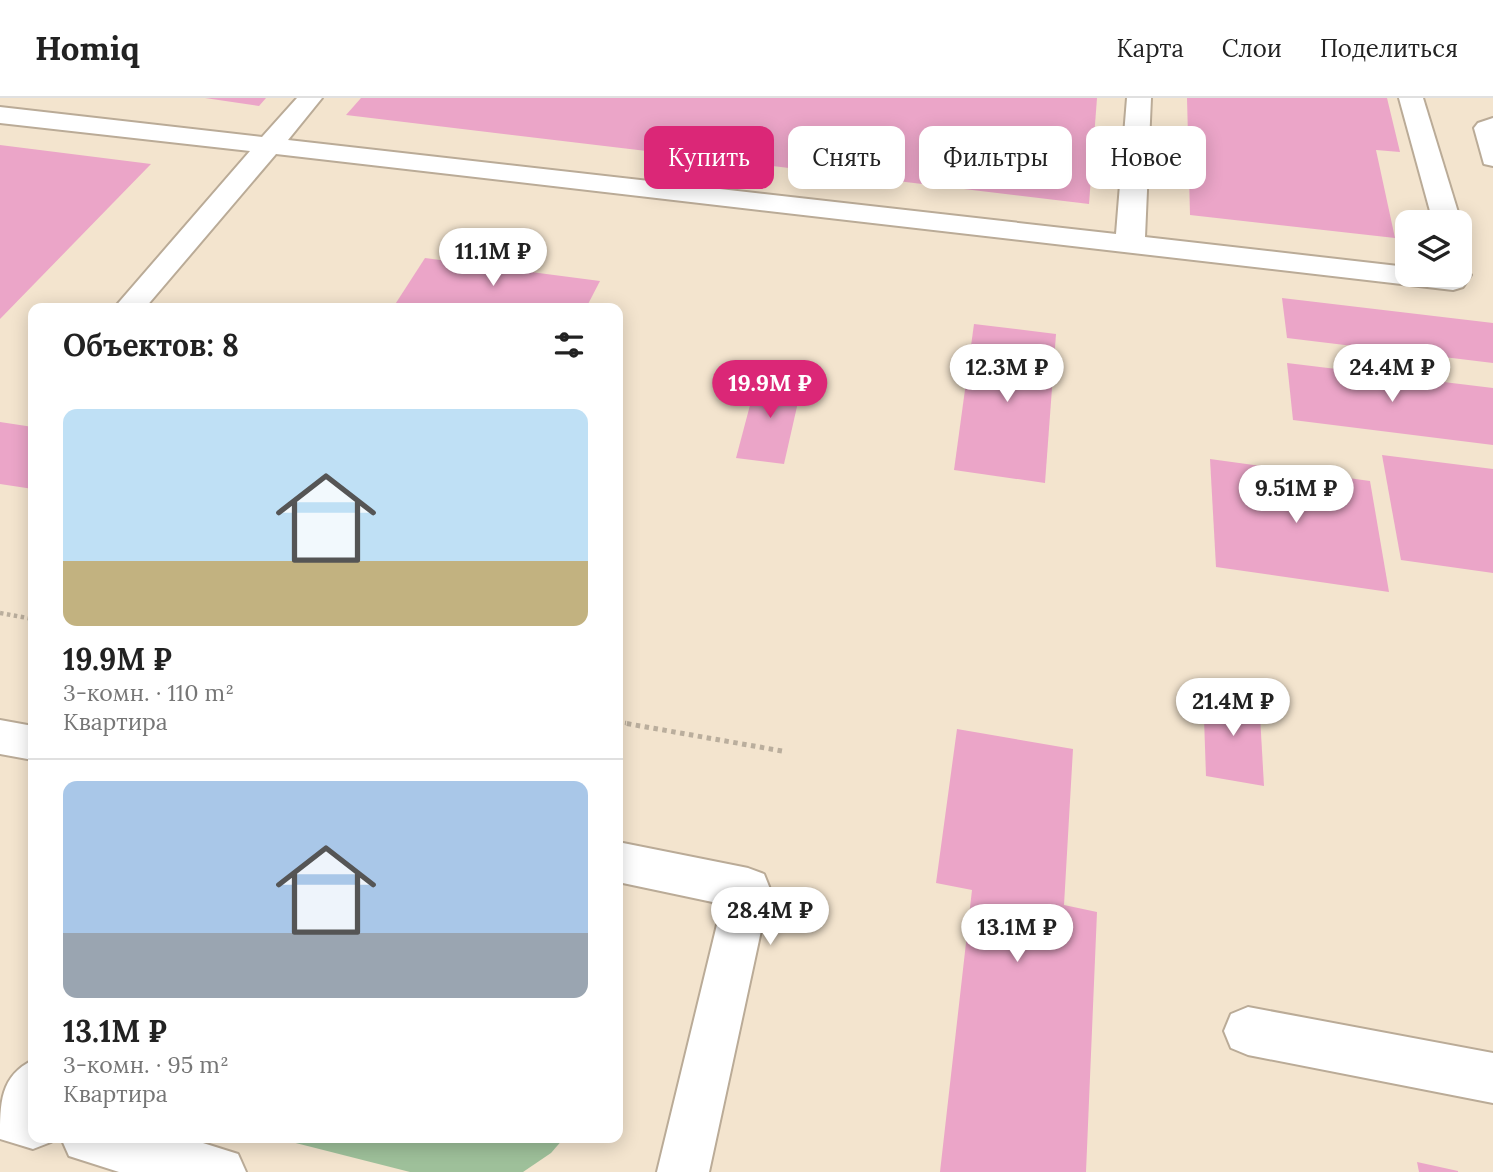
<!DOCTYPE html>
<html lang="ru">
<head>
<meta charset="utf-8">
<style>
  body { margin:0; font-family:Lora,serif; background:#f6f6f6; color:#222; height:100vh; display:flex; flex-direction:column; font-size:26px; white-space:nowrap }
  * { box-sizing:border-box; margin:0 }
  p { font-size:23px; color:#767676 }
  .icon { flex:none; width:38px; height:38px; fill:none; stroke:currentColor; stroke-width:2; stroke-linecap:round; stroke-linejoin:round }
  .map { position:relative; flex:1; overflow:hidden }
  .sheet { position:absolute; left:28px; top:205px; width:595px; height:840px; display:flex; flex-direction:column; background:#fff; border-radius:14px; box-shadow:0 4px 18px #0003 }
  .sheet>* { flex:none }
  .hud { position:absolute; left:644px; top:28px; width:665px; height:63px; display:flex; gap:14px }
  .fabs { position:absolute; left:1395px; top:112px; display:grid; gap:14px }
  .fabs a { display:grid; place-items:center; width:77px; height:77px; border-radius:14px; background:#fff; box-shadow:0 4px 18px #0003; font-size:35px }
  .price { position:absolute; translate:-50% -60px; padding:0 16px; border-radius:24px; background:#fff; color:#222; font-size:23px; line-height:46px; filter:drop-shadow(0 2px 4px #0008) }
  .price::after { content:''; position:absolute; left:50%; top:42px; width:21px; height:16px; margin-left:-10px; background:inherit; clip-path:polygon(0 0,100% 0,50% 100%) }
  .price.selected { background:#db2777; color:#fff }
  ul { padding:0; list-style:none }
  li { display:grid; align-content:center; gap:14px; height:371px; padding:0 35px }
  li+li { border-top:2px solid #e0e0e0 }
  li span { display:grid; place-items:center; height:217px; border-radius:14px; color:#555 }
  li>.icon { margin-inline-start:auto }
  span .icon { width:126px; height:126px; fill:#fffc; stroke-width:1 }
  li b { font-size:30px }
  h2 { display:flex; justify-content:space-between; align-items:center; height:84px; padding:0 35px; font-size:30px }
  .pill { padding:0 24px; border-radius:14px; background:#fff; box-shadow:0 4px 18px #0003; font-size:24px; line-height:63px }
  .pill.selected { background:#db2777; color:#fff }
  header { display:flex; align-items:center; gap:42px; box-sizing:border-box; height:98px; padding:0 35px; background:#fff; border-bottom:2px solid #e0e0e0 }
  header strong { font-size:33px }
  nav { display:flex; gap:38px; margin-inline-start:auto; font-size:24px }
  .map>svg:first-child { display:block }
  .green { fill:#9ec09a }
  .building { fill:#eba5c8 }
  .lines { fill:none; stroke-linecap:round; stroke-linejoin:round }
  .minor-casing { stroke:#baab97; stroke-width:4 }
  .path-far1 { stroke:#baae9d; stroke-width:4.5; stroke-dasharray:3.5 3.5; stroke-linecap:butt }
  .path { stroke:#baae9d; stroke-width:5; stroke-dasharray:4.5 4.5; stroke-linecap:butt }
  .minor { fill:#fff; fill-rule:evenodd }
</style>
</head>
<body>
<header>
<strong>Homiq</strong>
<nav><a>Карта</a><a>Слои</a><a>Поделиться</a></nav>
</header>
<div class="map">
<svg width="1493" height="1074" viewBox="0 0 1493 1074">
  <rect width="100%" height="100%" fill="#f3e4ce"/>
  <path class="green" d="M276,1040H564L551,1055L523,1074H410Z"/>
  <g class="building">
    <path d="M205,0H266L259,8Z"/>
    <path d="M361,0H1097L1089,106L346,17Z"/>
    <path d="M1187,0H1387L1400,54L1376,52L1395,140L1190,117Z"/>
    <path d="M0,47L151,66L0,221Z"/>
    <path d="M425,160L600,183L586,210L394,208Z"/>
    <path d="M1282,200L1493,225V265L1287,240Z"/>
    <path d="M974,226L1056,236L1045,385L954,372Z"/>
    <path d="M1287,265L1493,290V347L1293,322Z"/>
    <path d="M758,277L803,282L784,366L736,360Z"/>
    <path d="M0,324L33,329V391L0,386Z"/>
    <path d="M1382,357L1493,371V475L1401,462Z"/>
    <path d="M1210,361L1370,383L1389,494L1216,469Z"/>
    <path d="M1203,591L1259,600L1264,688L1206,678Z"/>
    <path d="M957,631L1073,651L1064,807L1097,814L1086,1074H940L972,792L936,785Z"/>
    <path d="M1417,1064L1458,1073V1074H1419Z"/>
  </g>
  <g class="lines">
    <g class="minor-casing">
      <g id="minor">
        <path d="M297,0H322L288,42L1116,136L1127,0H1151L1145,139L1407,169V177H1460V169L1466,171L1471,177L1463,189L1453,192L276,56L145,210H114L250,53L0,25V9L262,39Z"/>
        <path d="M1399,0H1423L1461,124L1460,126L1433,124Z"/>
        <path d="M1493,20V68L1484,66L1474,30L1478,25Z"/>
        <path d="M0,622L33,628V662L0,656Z"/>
        <path d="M618,744L748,770L764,776L770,791L709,1074H657L722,806L618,784Z"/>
        <path d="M1248,909L1493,955V1005L1248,957L1231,950L1224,933L1231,916Z"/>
        <path d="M33,962V1040H53L51,1044L33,1051L0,1041C0,1005 0,978 33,962Z"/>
        <path d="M61,1040H187L238,1056L246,1074H119L69,1058Z"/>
      </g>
    </g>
    <g class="path-far1">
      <path d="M0,515L33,521"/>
      <path d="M618,624L626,625"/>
    </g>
    <path class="path" d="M618,624L782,653"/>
    <use href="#minor" class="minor"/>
  </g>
</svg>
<div class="fabs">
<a><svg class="icon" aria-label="layers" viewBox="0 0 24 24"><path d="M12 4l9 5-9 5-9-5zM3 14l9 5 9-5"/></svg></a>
</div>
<b class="price" style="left:493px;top:190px">11.1M ₽</b>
<b class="price" style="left:1007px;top:306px">12.3M ₽</b>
<b class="price" style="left:1392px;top:306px">24.4M ₽</b>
<b class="price selected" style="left:770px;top:322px">19.9M ₽</b>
<b class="price" style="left:1296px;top:427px">9.51M ₽</b>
<b class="price" style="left:1233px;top:640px">21.4M ₽</b>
<b class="price" style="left:770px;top:849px">28.4M ₽</b>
<b class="price" style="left:1017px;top:866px">13.1M ₽</b>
<div class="hud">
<a class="pill selected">Купить</a>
<a class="pill">Снять</a>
<a class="pill">Фильтры</a>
<a class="pill">Новое</a>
</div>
<section class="sheet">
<h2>Объектов: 8<svg class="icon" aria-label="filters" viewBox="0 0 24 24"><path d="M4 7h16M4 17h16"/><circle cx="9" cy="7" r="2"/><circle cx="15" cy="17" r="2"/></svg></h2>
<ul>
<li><span style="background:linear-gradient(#bfe0f5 70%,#c2b280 0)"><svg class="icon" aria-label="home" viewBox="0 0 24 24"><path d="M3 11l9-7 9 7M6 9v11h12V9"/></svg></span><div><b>19.9M ₽</b><p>3-комн. · 110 m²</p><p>Квартира</p></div></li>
<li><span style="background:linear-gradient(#a9c7e8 70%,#9aa5b1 0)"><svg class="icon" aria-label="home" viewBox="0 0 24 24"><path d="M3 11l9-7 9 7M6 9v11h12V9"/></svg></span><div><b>13.1M ₽</b><p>3-комн. · 95 m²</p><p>Квартира</p></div></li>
</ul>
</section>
</div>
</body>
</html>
